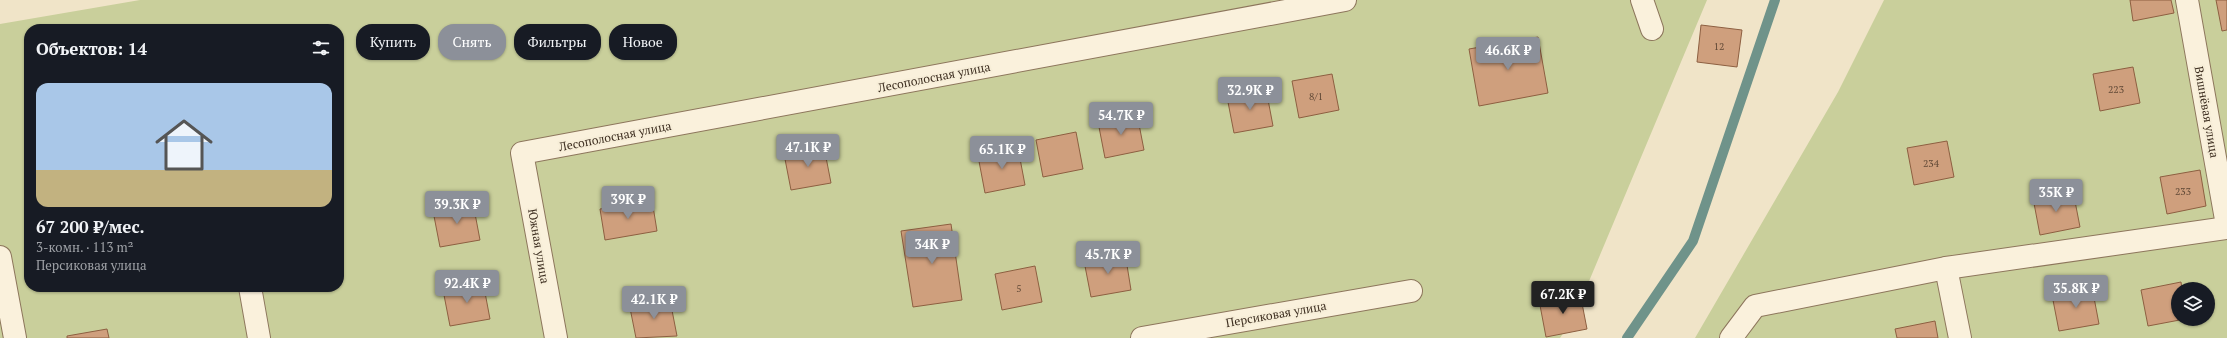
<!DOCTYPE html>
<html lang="ru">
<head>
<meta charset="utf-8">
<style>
  body { margin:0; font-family:"PT Serif",serif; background:#242831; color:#f1f3f6; height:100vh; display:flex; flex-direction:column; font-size:15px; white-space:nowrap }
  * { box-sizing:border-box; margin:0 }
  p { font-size:13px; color:#9ea1a6 }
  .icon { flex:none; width:22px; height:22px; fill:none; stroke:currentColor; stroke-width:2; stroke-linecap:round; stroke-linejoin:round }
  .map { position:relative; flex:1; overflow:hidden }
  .sheet { position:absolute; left:24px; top:24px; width:320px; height:268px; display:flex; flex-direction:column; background:#171b24; border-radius:16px; box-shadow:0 1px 3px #0004 }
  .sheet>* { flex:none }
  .guide { position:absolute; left:356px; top:24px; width:380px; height:36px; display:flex; gap:8px }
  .tools { position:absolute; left:2171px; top:282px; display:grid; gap:8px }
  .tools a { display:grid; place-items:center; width:44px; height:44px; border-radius:50%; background:#171b24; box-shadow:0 1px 3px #0004; font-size:20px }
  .price { position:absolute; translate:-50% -34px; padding:0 9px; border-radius:4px; background:#8c9099; color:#fff; font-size:13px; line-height:26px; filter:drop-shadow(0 1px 2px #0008) }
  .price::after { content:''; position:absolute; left:50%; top:24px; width:12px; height:9px; margin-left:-6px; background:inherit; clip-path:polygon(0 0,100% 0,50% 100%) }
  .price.on { background:#222; color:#fff }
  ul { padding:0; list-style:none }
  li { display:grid; align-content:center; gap:8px; height:212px; padding:0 12px }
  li+li { border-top:1px solid #363941 }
  li span { display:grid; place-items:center; height:124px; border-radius:12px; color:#555 }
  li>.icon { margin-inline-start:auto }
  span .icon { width:72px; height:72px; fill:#fffc; stroke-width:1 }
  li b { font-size:17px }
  h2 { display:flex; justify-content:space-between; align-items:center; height:48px; padding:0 12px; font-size:17px }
  .chip { padding:0 14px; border-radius:16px; background:#171b24; box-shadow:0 1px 3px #0004; font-size:14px; line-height:36px }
  .chip.on { background:#8c9099; color:#fff }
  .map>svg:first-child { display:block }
  .green { fill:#c9cf9b; fill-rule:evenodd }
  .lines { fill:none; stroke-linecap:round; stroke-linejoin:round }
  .stream { stroke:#6f938a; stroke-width:10 }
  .building { fill:#cf9f7d; stroke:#8d5f41 }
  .minor-casing { stroke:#8d765c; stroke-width:24 }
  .minor { stroke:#faf1dc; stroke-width:22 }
  .labels { text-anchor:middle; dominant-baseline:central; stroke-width:4; stroke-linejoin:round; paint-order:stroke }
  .number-label { font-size:10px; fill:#624a37 }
  .street-label { font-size:12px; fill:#3d2e20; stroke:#f7eed8 }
</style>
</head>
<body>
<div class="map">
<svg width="2227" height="338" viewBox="0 0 2227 338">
  <rect width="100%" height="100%" fill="#f0e4c8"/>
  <g class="green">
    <path d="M140,0H1707L1574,317L1560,338H0V24ZM29,29H339V287H29Z"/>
    <path d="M1884,0H2227V338H1695L1838,92ZM2178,289H2208V319H2178Z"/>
  </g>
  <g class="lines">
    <path class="stream" d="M1627,338L1693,241L1775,0"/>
  </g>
  <g class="building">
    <path d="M2130,0H2171L2174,13L2133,21Z"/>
    <path d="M2216,0H2227V30L2222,31Z"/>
    <path d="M1701,25L1742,30L1737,67L1697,62Z"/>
    <path d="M1538,37L1548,93L1479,106L1469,49Z"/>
    <path d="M2133,67L2140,103L2100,111L2093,74Z"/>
    <path d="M1332,74L1339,110L1299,118L1292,81Z"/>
    <path d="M1266,89L1273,126L1234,133L1227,97Z"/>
    <path d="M1137,114L1144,150L1105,158L1098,122Z"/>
    <path d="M1076,132L1083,169L1043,177L1036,140Z"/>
    <path d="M1947,141L1954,177L1914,185L1907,148Z"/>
    <path d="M824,147L831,183L791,190L784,154Z"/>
    <path d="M1018,148L1025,185L985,193L978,156Z"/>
    <path d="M2200,170L2206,206L2167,214L2160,177Z"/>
    <path d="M2073,191L2080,227L2040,235L2033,198Z"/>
    <path d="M652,200L657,231L605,240L600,209Z"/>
    <path d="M473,203L480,240L440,247L433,211Z"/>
    <path d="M951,224L962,300L913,307L901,231Z"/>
    <path d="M1125,253L1131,290L1091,297L1084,261Z"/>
    <path d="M1035,266L1042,302L1002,310L995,274Z"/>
    <path d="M483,282L490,319L450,326L443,290Z"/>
    <path d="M2181,282L2182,289H2178V319H2185L2148,326L2141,290Z"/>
    <path d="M281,287H299L282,290Z"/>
    <path d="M2092,287L2099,324L2059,331L2052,295Z"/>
    <path d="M1580,293L1587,329L1546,337L1539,300Z"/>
    <path d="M670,300L677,336L636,338L630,308Z"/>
    <path d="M1935,321L1938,338H1897L1895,329Z"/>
    <path d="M107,329L109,338H67V336Z"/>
  </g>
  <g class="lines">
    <g class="minor-casing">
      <g id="minor">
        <path d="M1642,0L1652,29"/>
        <path d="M2187,0L2227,225"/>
        <path d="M0,257L15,338"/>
        <path d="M1946,268L1960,338"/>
        <path d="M250,287L259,338"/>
        <path d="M556,338L522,153L1345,0"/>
        <path d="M1142,338L1411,291"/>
        <path d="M1731,338L1755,306L1946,268L2227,228"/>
      </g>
    </g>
    <use href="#minor" class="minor"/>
  </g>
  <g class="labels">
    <g class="number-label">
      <text x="1719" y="46">12</text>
      <text x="2116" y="89">223</text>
      <text x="1316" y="96">8/1</text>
      <text x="1931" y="163">234</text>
      <text x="2183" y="191">233</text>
      <text x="1019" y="288">5</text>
    </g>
    <g class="street-label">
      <text transform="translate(934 77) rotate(-11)">Лесополосная улица</text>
      <text transform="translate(2207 112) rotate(80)">Вишнёвая улица</text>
      <text transform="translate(615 136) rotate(-11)">Лесополосная улица</text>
      <text transform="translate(539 246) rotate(80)">Южная улица</text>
      <text transform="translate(1276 314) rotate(-10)">Персиковая улица</text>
    </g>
  </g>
</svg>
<div class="tools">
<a><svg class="icon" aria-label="layers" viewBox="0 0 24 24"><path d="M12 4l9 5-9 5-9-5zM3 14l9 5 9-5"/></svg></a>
</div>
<b class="price" style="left:1508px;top:71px">46.6K ₽</b>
<b class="price" style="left:1250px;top:111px">32.9K ₽</b>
<b class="price" style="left:1121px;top:136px">54.7K ₽</b>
<b class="price" style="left:808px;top:168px">47.1K ₽</b>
<b class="price" style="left:1002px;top:170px">65.1K ₽</b>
<b class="price" style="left:2056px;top:213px">35K ₽</b>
<b class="price" style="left:628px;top:220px">39K ₽</b>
<b class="price" style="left:457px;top:225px">39.3K ₽</b>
<b class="price" style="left:932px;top:265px">34K ₽</b>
<b class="price" style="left:1108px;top:275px">45.7K ₽</b>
<b class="price" style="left:467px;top:304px">92.4K ₽</b>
<b class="price" style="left:2076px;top:309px">35.8K ₽</b>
<b class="price on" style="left:1563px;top:315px">67.2K ₽</b>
<b class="price" style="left:654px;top:320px">42.1K ₽</b>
<div class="guide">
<a class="chip">Купить</a>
<a class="chip on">Снять</a>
<a class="chip">Фильтры</a>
<a class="chip">Новое</a>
</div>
<section class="sheet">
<h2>Объектов: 14<svg class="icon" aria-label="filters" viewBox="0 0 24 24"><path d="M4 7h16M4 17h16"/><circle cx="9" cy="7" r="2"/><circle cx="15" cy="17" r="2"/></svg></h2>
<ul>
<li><span style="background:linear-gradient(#a9c7e8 70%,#c2b280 0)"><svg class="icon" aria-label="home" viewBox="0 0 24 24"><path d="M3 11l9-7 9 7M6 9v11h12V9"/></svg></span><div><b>67 200 ₽/мес.</b><p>3-комн. · 113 m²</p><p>Персиковая улица</p></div></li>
</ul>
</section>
</div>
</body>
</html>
